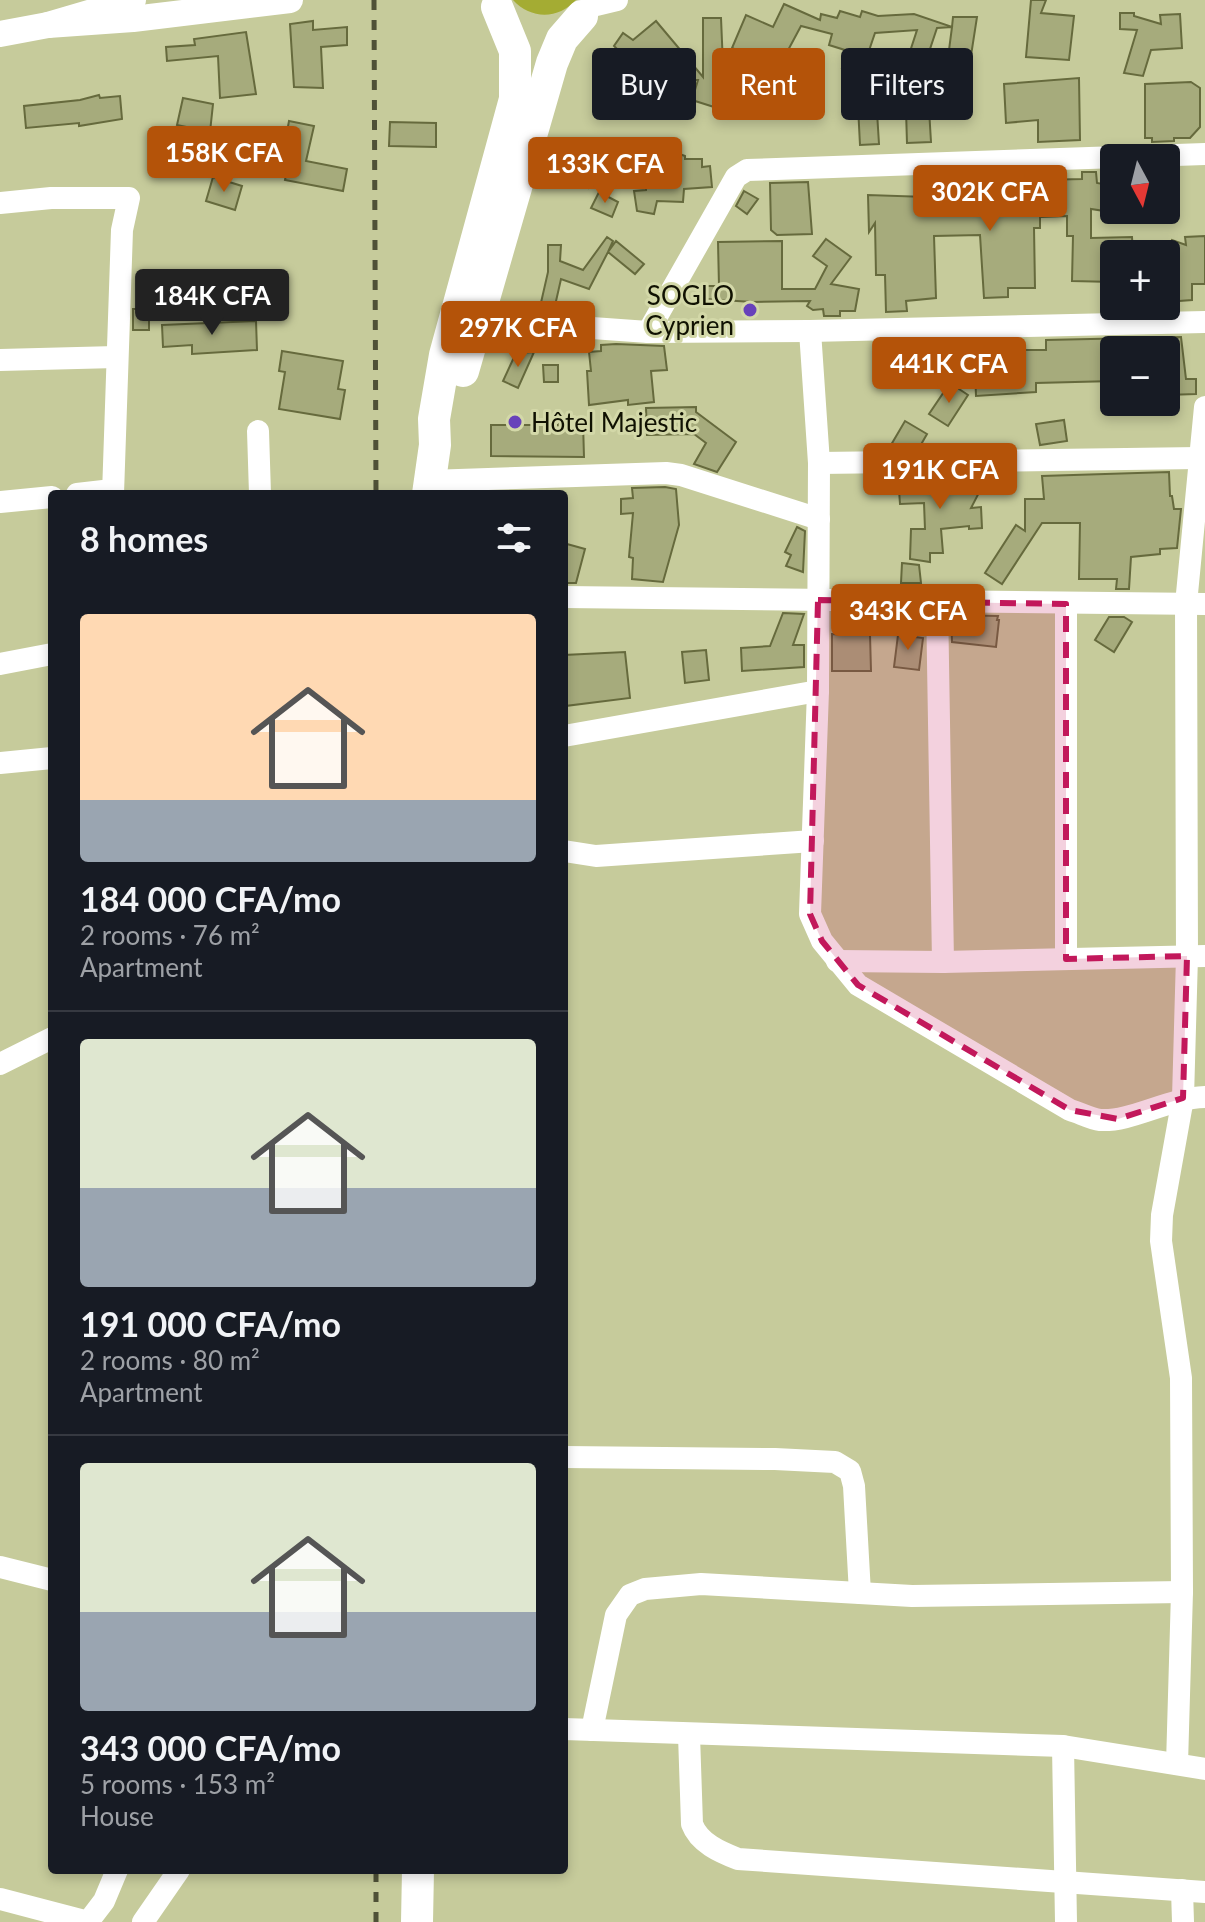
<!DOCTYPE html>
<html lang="en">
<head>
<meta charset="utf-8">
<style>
  body { margin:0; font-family:Lato,sans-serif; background:#242831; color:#f1f3f6; height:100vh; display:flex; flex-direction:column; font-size:30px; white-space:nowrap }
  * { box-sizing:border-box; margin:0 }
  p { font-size:26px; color:#9ea1a6 }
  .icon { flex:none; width:44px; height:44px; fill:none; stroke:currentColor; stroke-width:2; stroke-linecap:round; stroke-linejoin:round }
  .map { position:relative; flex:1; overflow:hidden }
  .details { position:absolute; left:48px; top:490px; width:520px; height:1384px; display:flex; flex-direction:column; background:#171b24; border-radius:8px; box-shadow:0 4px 12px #0003 }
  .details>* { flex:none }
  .top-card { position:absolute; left:592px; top:48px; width:492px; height:72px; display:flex; gap:16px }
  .needle { width:52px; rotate:173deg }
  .tools { position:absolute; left:1100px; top:144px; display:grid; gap:16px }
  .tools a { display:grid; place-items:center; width:80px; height:80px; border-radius:8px; background:#171b24; box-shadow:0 4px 12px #0003; font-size:40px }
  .price { position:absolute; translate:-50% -68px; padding:0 18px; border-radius:8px; background:#b45309; color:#fff; font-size:26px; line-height:52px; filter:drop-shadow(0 2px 4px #0008) }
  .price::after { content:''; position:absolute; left:50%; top:48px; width:24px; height:18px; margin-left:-12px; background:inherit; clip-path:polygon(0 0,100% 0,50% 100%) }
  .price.active { background:#222; color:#fff }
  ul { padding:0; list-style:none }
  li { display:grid; align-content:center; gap:16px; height:424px; padding:0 32px }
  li+li { border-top:2px solid #363941 }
  li span { display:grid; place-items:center; height:248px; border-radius:8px; color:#555 }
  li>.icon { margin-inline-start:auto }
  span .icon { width:144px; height:144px; fill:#fffc; stroke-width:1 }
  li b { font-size:34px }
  h2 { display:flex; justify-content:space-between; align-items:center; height:96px; padding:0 32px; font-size:34px }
  .pill { padding:0 28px; border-radius:8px; background:#171b24; box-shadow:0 4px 12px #0003; font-size:28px; line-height:72px }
  .pill.active { background:#b45309; color:#fff }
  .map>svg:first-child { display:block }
  .green { fill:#a4ac33 }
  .building { fill:#a6ab7c; stroke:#666a3d; stroke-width:2 }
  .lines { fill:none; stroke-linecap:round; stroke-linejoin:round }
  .minor { stroke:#fff; stroke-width:22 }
  .major { stroke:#fff; stroke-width:26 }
  .highway { stroke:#fff; stroke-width:32 }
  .rail { stroke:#4f5137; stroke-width:5; stroke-dasharray:10 10; stroke-linecap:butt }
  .marked { fill:#c2185b; fill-opacity:0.2; stroke:#c2185b; stroke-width:6; stroke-dasharray:16 10; stroke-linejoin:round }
  .poi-dot { fill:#6842ba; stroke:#d3d8a8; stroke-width:3 }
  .labels { text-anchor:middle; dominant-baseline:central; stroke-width:6; stroke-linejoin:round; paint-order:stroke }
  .poi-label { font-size:26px; fill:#101102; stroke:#d3d8a8; text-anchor:end }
</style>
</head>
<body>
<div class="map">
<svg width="1205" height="1922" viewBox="0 0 1205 1922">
  <rect width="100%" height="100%" fill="#c6cb9b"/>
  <path class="green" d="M513,0H576C559,19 531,20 513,0Z"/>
  <g class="building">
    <path d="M1031,0H1046L1041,13L1074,16L1069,60L1026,57Z"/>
    <path d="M784,4L820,20L821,14L837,18L840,11L860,17L862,11L878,16L914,14L952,27L953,17H977L968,75L946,73L952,27L937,28L916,91L933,90L934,109H929L931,142L907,143L906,110L877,112L879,144L860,145L858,106H855L854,84L900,82L917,30L875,33L861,74L842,68L848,51L829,45L832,34L801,26L771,82L750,80L759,60L732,48L746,15L773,27Z"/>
    <path d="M1120,13H1134V16L1161,24L1160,15L1180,14L1182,48L1151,50L1143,76L1124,73L1137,30L1120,29Z"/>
    <path d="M703,18H721L724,89L742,94L736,114L692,100L698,80H682L681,52L665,65L653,50L625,86L604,73L618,50L614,46L623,33L633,40L656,21L703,77Z"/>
    <path d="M313,21V30L347,27V45L321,47L323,88L294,87L290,24Z"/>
    <path d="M246,32L256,94L220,98L218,56L167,61L166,47L195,45L194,39Z"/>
    <path d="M1079,78L1080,140L1038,142V120L1006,123L1004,84Z"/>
    <path d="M1191,82L1200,88V127L1190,138H1174V141L1152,142V138H1145V84Z"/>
    <path d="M99,95L100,98L120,96L122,119L79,126V123L26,128L24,106L80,100Z"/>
    <path d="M183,98L213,104L210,132L177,125Z"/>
    <path d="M289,121L314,126L306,161L347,169L343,191L285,180L292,145L285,143Z"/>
    <path d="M390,122L436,123V147L389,146Z"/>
    <path d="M663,148L685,156V159H702V167L710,166L712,187L684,189L683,202L657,201L654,214L637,211L634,191L646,190V178Z"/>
    <path d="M579,158L596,164L588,188L570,181Z"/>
    <path d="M1082,172H1096L1097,183L1114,186L1111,212L1091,209V238L1132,237L1133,254H1114V282L1072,281L1073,236H1067V216L1040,217V228H1034L1035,288H1008V297L984,298L980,235L934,236L936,298L906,301L907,311L886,312L885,275H876L875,223L869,232L868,195L957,198L956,177L1020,178V174H1042L1041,180L1082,179Z"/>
    <path d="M213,177L242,186L235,210L206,201Z"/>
    <path d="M808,182L812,234L777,235L771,230L770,183Z"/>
    <path d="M744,191L758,199L747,214L736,206Z"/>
    <path d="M599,192L618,202L612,217L591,208Z"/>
    <path d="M1205,236V284H1192V300L1166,302V263L1172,240L1186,245L1185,237Z"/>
    <path d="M607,237L613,241L608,252L616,241L644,264L635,274L608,252L589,289L561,279L554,310L540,307L548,272V245H561L560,261L583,270Z"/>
    <path d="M826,239L851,257L831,284L859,289L855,311H840V316H824L823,309L813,310L807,306L810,301L753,302L705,299V286H719L718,242L782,241V289H815L827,266L813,256Z"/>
    <rect x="133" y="309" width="16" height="21"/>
    <path d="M256,321L257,350L192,354V345L163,347L162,325Z"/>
    <path d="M1181,337L1186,379H1196V394L1166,395V350H1114V381L1036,383V392L976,396L974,342H990V346L1005,345V350H1046V340Z"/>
    <path d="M616,344L664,346L667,370L651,371L654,402L628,405V400L589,405L587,371H591L589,352L601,351V345Z"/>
    <path d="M282,351L343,361L338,389L345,390L340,419L279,409L285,372L279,371Z"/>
    <path d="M534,352L518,388L503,381L516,353Z"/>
    <path d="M543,365H558V382H544Z"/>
    <path d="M950,383L968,395L948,426L929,414Z"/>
    <path d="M696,407V412L736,442L717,472L694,464L706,443L694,434L647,435L646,408Z"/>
    <path d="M1064,420L1067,441L1040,445L1036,424Z"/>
    <path d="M905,421L927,434L919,448H896L891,445Z"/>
    <path d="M559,422H583L584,457L491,456V425H559Z"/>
    <path d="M1169,472L1170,496H1172L1174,509H1181L1177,548L1160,549V554L1131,557L1129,589H1116L1117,579H1079L1080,523H1042L1002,584L985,573L1016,525L1025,531V499H1044L1042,476Z"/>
    <path d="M964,475H969L984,483L971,508L981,507L982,528L969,529V526L941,529L943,553H930V562L910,559L911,529H925L924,503L900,504L898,476H922L927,487L958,485Z"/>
    <path d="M665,487L676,489L679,525L663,582L632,579L633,558L629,557L633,513L621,514V499L633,498L632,488Z"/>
    <path d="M797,527L805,531L803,572L786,566L791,555L785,552Z"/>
    <path d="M567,544L585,549L576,583H564V556Z"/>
    <path d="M902,563L919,565L921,583H901Z"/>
    <path d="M783,613L804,614L793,645H804V667L742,671L741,648L770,646Z"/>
    <path d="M951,615L998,616L997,620H999L996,647L952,642Z"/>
    <path d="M1109,617H1124L1132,622L1114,652L1095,640Z"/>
    <path d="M832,634L870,635L871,671H832Z"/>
    <path d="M898,635L923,638L919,670L894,667Z"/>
    <path d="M706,650L709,680L685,683L682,652Z"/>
    <path d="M625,652L630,698L565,706L564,655Z"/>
  </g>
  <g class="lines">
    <g class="minor">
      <path d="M592,6L617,0"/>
      <path d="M0,203L51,198H129L122,230L113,494"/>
      <path d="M482,306L522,323L648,332L810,331L1205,322"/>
      <path d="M810,331L819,463L818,691L810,914L822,941L858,985L1070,1110C1080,1113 1091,1119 1100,1120C1132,1122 1168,1098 1205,1097"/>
      <path d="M648,332L736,177L747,170L1205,154"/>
      <path d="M0,360L116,357"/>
      <path d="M258,431L260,494"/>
      <path d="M819,463L1199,458"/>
      <path d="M429,481L666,473L681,475L819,519"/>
      <path d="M77,494L112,490"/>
      <path d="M0,502L52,497"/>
      <path d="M564,597L1205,604"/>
      <path d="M937,602L943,962"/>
      <path d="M1066,604V959"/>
      <path d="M0,664L52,654"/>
      <path d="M564,736L818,691"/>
      <path d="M0,763L52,758"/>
      <path d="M564,851L596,856L813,841"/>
      <path d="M837,961L943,962L1205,956"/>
      <path d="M0,1064L52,1038"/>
      <path d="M564,1457L775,1459L835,1462L850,1471L854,1486L860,1593"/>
      <path d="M0,1567L52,1580"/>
      <path d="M564,1729L1063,1746L1205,1769"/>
      <path d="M592,1730L616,1615L630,1595L645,1589L701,1584L912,1596L1182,1592"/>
      <path d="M689,1735L692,1824C699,1843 720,1852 738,1859L1205,1892"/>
      <path d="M1063,1746L1066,1922"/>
      <path d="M1177,1764L1182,1592L1181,1378L1161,1241L1162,1215L1183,1098L1187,956L1186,604L1205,407"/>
      <path d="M1182,1890L1183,1922"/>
      <path d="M0,1899L88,1922L104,1901L117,1870"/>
      <path d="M143,1922L179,1870"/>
    </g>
    <g class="major">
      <path d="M48,25L133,19L290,0"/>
      <path d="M0,34L48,25L133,0"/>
    </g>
    <g class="highway">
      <path d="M463,371L552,63L562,39L582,16"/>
      <path d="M428,494L435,445L434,419L445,355L515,99V51L497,7"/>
      <path d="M417,1922L418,1870"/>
    </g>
    <g class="rail">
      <path d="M374,0L376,494"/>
      <path d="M376,1922V1870"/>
    </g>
  </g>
  <path class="marked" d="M818,600L1066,604V959L1187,956L1183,1098L1118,1119L1070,1110L858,985L822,941L810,914Z"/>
  <g class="poi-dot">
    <circle cx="750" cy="310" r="8"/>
    <circle cx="515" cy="422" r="8"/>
  </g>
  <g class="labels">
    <g class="poi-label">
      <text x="734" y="295">SOGLO<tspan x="734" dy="30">Cyprien</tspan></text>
      <text x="531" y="422" text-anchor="start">Hôtel Majestic</text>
    </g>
  </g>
</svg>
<div class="tools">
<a><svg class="needle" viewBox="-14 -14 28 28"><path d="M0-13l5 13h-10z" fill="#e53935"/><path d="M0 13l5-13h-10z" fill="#9ea1a6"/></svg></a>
<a>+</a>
<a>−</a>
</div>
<b class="price" style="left:224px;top:194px">158K CFA</b>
<b class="price" style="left:605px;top:205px">133K CFA</b>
<b class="price" style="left:990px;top:233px">302K CFA</b>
<b class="price active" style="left:212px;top:337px">184K CFA</b>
<b class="price" style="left:518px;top:369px">297K CFA</b>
<b class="price" style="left:949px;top:405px">441K CFA</b>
<b class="price" style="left:940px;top:511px">191K CFA</b>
<b class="price" style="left:908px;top:652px">343K CFA</b>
<div class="top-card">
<a class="pill">Buy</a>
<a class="pill active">Rent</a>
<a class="pill">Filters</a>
</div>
<section class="details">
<h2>8 homes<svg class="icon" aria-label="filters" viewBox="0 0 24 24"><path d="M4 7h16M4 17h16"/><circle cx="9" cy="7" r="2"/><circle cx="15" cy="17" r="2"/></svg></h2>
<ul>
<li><span style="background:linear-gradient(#ffd9b3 75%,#9aa5b1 0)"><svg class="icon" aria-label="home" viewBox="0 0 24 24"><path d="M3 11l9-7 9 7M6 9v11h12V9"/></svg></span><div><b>184 000 CFA/mo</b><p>2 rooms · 76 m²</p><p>Apartment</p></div></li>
<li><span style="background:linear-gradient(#dfe7d0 60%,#9aa5b1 0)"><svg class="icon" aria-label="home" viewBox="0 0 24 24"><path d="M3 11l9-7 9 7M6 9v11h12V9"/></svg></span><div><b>191 000 CFA/mo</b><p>2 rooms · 80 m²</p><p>Apartment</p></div></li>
<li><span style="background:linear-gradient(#dfe7d0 60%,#9aa5b1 0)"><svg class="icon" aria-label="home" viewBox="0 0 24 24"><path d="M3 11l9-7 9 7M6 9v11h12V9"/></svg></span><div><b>343 000 CFA/mo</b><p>5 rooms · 153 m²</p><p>House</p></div></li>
</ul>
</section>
</div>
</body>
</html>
